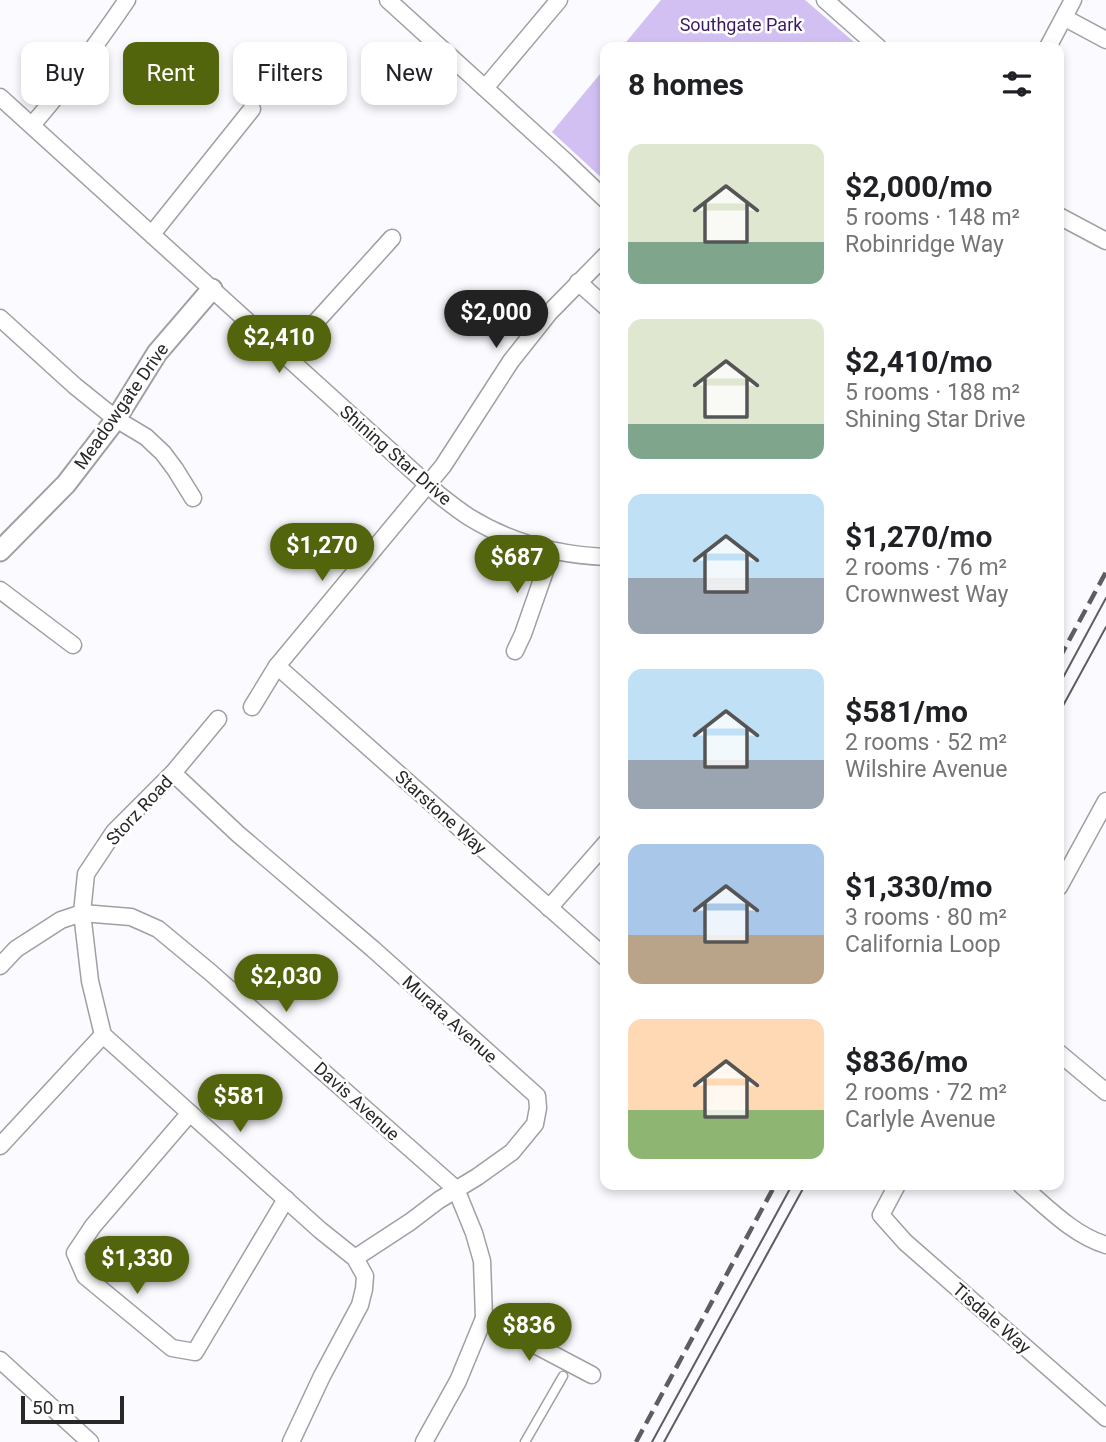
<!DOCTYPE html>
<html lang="en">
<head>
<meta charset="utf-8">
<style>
  body { margin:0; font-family:Roboto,sans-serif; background:#f6f6f6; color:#202124; height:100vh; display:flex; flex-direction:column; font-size:26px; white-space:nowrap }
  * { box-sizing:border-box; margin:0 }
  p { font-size:23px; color:#757577 }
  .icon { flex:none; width:38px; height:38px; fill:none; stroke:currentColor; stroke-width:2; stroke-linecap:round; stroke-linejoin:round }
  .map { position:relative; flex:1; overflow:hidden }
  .details { position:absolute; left:600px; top:42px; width:464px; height:1148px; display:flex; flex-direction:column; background:#fff; border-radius:14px; box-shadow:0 4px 10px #0003 }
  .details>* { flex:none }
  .top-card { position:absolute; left:21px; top:42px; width:474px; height:63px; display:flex; gap:14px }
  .scale { position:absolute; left:21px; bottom:18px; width:103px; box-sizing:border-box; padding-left:7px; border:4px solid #282829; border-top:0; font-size:19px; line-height:24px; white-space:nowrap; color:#282829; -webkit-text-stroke:5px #fff; paint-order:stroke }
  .price { position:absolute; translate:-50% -60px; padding:0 16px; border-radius:24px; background:#52640c; color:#fff; font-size:23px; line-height:46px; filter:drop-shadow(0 2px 4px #0008) }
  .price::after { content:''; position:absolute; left:50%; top:42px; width:21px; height:16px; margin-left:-10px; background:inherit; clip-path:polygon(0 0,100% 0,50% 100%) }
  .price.selected { background:#222; color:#fff }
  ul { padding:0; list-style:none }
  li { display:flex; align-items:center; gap:21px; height:175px; padding:0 28px }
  li span { display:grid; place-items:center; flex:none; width:196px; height:140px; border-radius:14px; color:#555 }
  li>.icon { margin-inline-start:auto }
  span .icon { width:84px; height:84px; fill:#fffc; stroke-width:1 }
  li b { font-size:30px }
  h2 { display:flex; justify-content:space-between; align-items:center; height:84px; padding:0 28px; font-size:30px }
  .tag { padding:0 24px; border-radius:14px; background:#fff; box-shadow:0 4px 10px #0003; font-size:24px; line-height:63px }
  .tag.selected { background:#52640c; color:#fff }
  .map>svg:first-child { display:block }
  .green { fill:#d2c0f3 }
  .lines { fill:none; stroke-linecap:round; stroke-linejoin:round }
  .service-casing { stroke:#a09fa3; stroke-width:11 }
  .minor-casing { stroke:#a09fa3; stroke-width:19 }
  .tertiary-casing { stroke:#a09fa3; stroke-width:23 }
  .service { stroke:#fff; stroke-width:8 }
  .minor { stroke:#fff; stroke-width:16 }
  .tertiary { stroke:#fff; stroke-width:19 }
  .tram { stroke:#5e5e60; stroke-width:2 }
  .rail { stroke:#5e5e60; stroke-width:4.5; stroke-dasharray:14 7; stroke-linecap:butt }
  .labels { text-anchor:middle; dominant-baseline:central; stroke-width:5; stroke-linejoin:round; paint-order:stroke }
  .park-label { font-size:18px; fill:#3b1c5f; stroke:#fff }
  .street-label { font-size:18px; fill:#282829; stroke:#fff }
</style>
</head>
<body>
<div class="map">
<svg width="1106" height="1442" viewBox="0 0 1106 1442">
  <rect width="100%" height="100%" fill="#fbfaff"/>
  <g class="green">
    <path d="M661,0H805L860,47H622Z"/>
    <path d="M605,68V181L552,132Z"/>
  </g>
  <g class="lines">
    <g class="service-casing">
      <path id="service" d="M525,1442L563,1376"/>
    </g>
    <g class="minor-casing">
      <g id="minor">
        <path d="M388,0L564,160L606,200"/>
        <path d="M825,0L878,47"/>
        <path d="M1065,18L1106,40"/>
        <path d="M1048,47L1073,0"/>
        <path d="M485,88L559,0"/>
        <path d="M0,97L438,494C448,502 458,510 469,517C511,543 557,555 606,557"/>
        <path d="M32,125C67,85 97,44 127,0"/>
        <path d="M1059,216L1106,241"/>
        <path d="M152,234L252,109"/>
        <path d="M578,282L606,307"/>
        <path d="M0,318L75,386L116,419L146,437L163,453L175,469L193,498"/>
        <path d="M285,356L392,238"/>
        <path d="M0,590L73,645"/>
        <path d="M515,651L523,634L552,551"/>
        <path d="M277,666L606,958"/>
        <path d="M252,707L277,666L443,466L511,361L549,313L606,255"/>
        <path d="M173,773L238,834L373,949L537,1096L538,1108L535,1124L512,1152L477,1177L439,1200L410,1222L355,1258"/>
        <path d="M1059,887L1106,801"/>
        <path d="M549,908L606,843"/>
        <path d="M0,966L16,949L61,920L82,913L131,917L158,929L210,972L456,1189L474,1233L482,1261L484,1318L458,1381L424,1442"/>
        <path d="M103,1035L320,1230L355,1258L365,1276L364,1289L360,1305L322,1376L291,1442"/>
        <path d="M103,1035L90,981L82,913L86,874L114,832L173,773L218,719"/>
        <path d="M1059,1053L1106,1092"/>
        <path d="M189,1114L93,1226L75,1253L85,1276L172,1348L195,1352L286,1199"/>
        <path d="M0,1146L103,1035"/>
        <path d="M897,1185L881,1215L905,1242L1106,1418"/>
        <path d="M1021,1185C1047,1207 1073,1235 1106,1245"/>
        <path d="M484,1318L592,1375"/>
        <path d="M0,1360L90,1442"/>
      </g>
    </g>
    <g class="tertiary-casing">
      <path id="tertiary" d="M0,551L66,484L116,419L157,353L212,289"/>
    </g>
    <use href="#service" class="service"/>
    <use href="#minor" class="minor"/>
    <use href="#tertiary" class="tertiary"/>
    <g class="tram">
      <path d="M1059,685L1106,598"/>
      <path d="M1059,713L1106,627"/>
      <path d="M652,1442L792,1185"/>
      <path d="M664,1442L805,1185"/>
    </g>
    <g class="rail">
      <path d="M1059,659L1106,572"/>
      <path d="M636,1442L775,1185"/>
    </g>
  </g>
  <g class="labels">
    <g class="park-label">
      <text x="741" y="24">Southgate Park</text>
    </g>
    <g class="street-label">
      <text transform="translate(121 406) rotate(-55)">Meadowgate Drive</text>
      <text transform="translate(396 455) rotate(41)">Shining Star Drive</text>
      <text transform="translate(139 810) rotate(-47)">Storz Road</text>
      <text transform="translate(441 812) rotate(42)">Starstone Way</text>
      <text transform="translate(450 1019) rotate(42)">Murata Avenue</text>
      <text transform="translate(357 1101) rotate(42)">Davis Avenue</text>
      <text transform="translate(992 1318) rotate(41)">Tisdale Way</text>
    </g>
  </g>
</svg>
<div class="scale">50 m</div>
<b class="price selected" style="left:496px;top:350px">$2,000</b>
<b class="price" style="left:279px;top:375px">$2,410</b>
<b class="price" style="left:322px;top:583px">$1,270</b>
<b class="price" style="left:517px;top:595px">$687</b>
<b class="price" style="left:286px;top:1014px">$2,030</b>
<b class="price" style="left:240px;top:1134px">$581</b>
<b class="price" style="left:137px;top:1296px">$1,330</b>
<b class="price" style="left:529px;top:1363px">$836</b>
<div class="top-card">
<a class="tag">Buy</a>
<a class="tag selected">Rent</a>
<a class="tag">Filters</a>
<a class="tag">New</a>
</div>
<section class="details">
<h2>8 homes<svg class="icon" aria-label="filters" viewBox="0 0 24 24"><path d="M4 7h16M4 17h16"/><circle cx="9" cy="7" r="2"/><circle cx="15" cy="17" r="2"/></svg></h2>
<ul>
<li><span style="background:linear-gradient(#dfe7d0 70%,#7fa58c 0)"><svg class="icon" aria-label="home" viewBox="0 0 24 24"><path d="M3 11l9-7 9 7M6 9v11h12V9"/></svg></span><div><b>$2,000/mo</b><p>5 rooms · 148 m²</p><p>Robinridge Way</p></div></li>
<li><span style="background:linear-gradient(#dfe7d0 75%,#7fa58c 0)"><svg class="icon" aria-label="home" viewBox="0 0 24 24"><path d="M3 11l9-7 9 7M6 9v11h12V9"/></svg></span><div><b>$2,410/mo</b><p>5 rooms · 188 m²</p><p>Shining Star Drive</p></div></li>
<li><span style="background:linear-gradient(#bfe0f5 60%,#9aa5b1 0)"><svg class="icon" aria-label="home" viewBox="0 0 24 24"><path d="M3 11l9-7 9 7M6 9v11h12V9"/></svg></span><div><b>$1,270/mo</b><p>2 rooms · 76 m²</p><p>Crownwest Way</p></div></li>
<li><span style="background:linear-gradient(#bfe0f5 65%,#9aa5b1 0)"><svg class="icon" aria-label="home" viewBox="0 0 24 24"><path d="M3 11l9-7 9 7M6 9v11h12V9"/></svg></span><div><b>$581/mo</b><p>2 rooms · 52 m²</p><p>Wilshire Avenue</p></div></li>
<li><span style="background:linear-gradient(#a9c7e8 65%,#b9a48a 0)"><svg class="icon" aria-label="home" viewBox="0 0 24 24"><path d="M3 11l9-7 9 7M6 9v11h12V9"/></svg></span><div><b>$1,330/mo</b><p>3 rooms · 80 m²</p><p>California Loop</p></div></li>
<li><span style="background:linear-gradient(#ffd9b3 65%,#8fb573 0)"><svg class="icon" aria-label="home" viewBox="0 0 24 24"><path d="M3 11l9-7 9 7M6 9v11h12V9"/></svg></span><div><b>$836/mo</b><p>2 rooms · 72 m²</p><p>Carlyle Avenue</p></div></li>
</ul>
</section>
</div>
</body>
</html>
